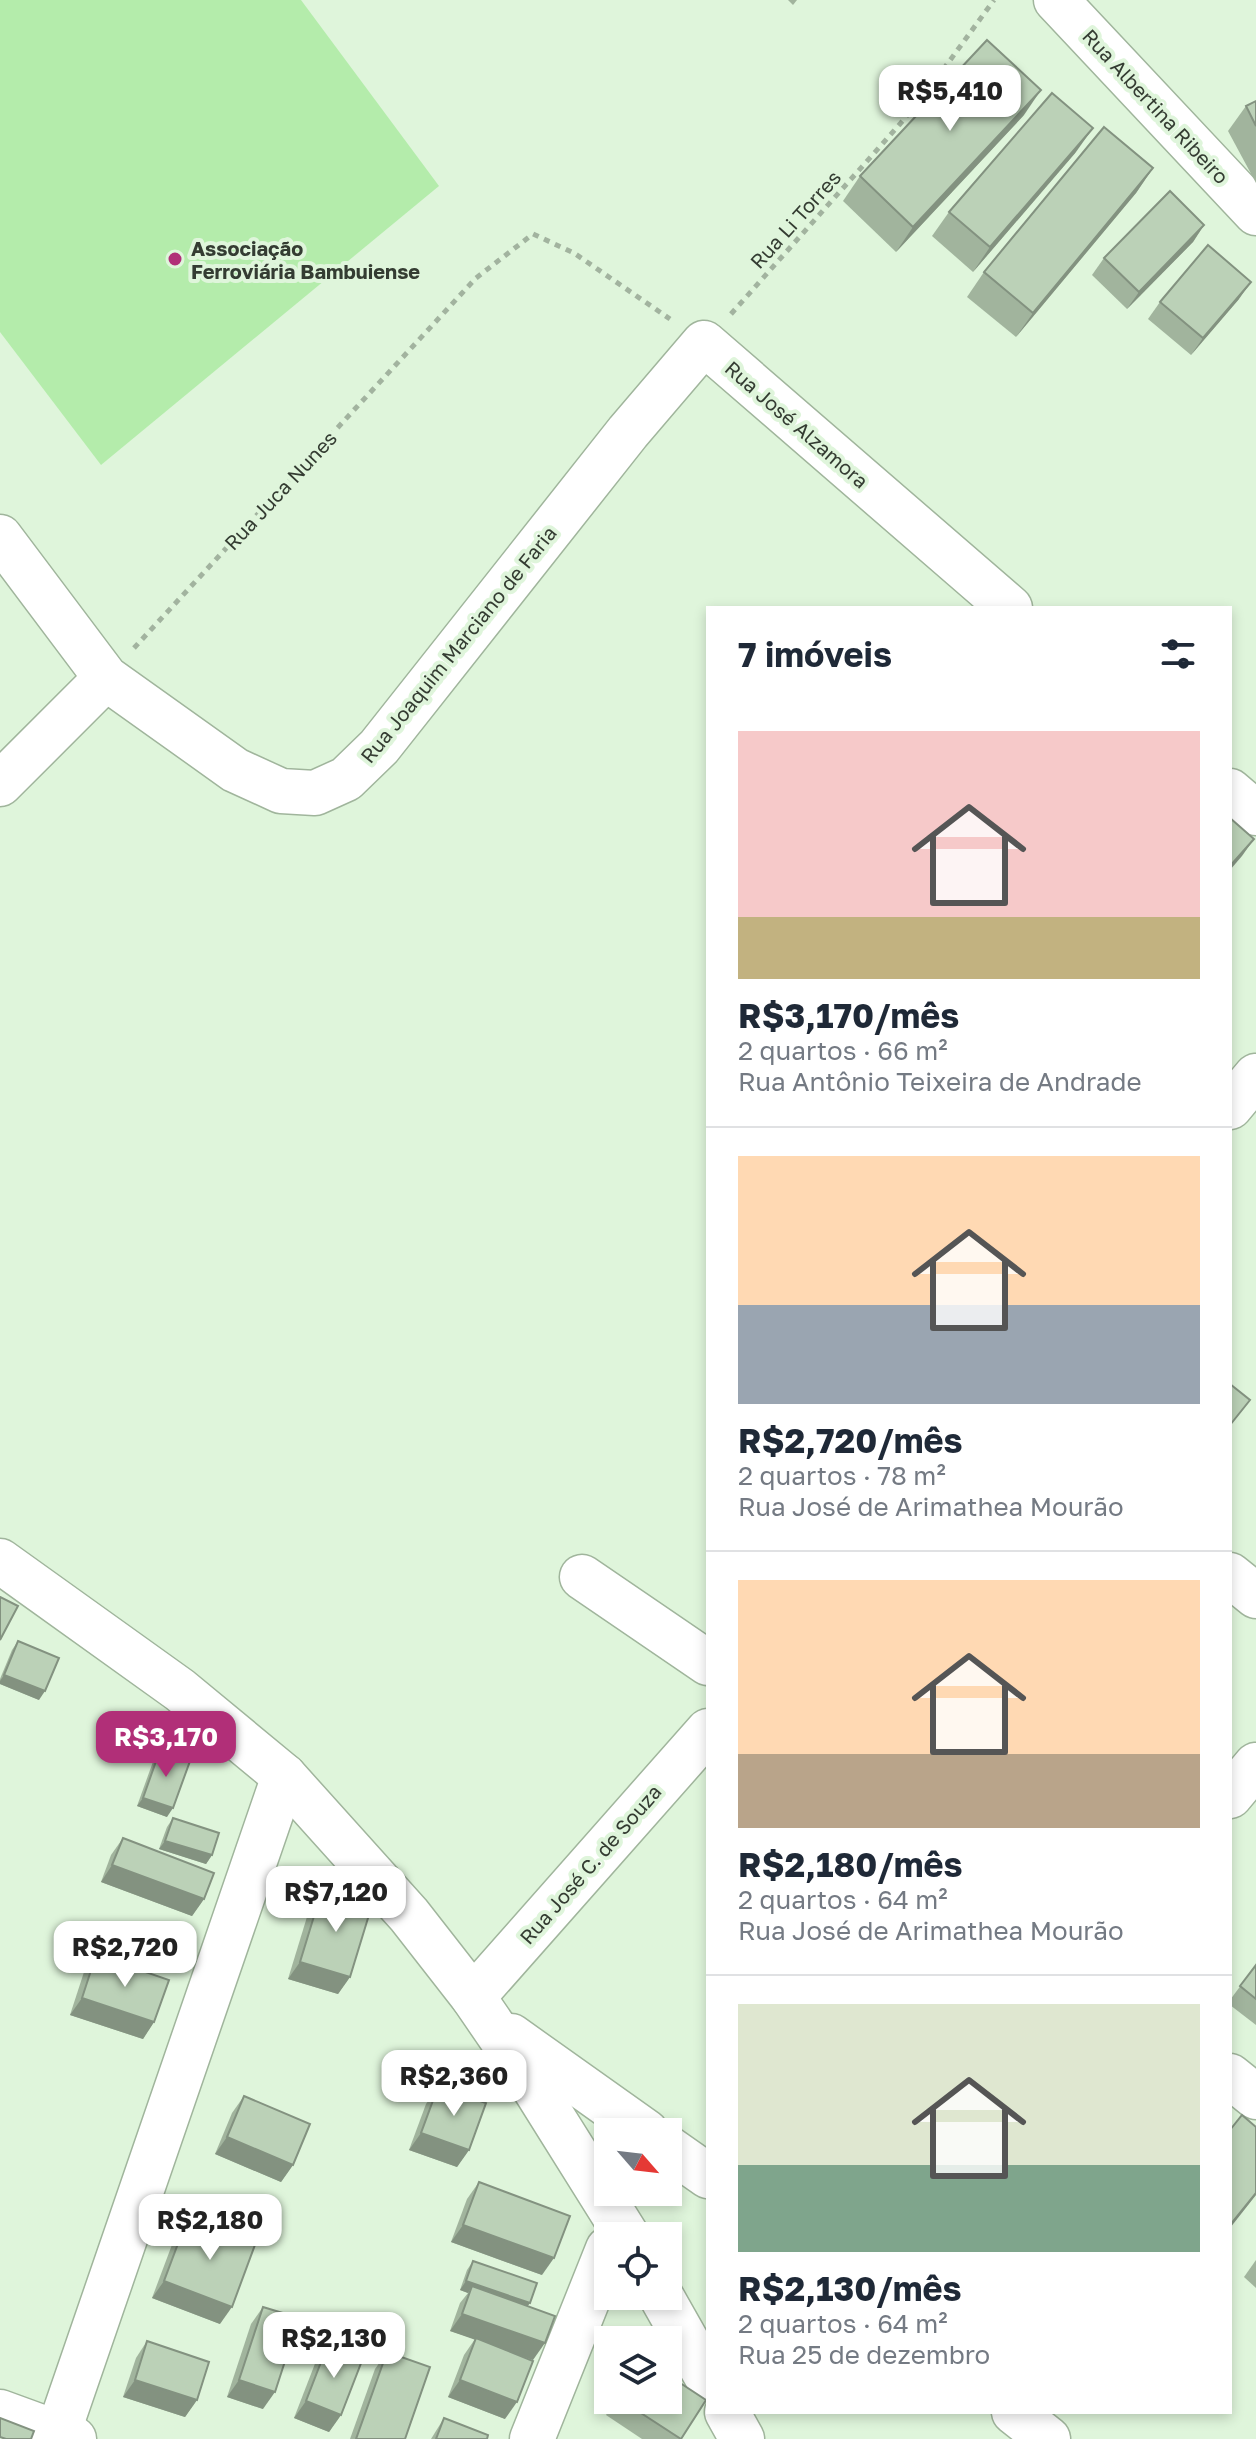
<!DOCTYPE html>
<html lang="pt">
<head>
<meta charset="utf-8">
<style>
  body { margin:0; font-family:"Golos Text",sans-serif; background:#f6f6f7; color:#1f2937; height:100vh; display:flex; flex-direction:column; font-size:30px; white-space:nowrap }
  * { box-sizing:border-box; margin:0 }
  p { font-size:26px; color:#747a83 }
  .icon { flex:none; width:44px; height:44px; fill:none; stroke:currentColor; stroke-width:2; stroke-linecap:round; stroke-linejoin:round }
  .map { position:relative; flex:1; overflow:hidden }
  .drawer { position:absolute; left:706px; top:606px; width:526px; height:1808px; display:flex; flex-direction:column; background:#fff; border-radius:0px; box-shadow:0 4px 12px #0003 }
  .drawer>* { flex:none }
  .needle { width:52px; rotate:118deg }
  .fabs { position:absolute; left:594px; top:2118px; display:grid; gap:16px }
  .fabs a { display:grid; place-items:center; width:88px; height:88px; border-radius:0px; background:#fff; box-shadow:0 4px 12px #0003; font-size:40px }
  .price { position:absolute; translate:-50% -68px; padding:0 18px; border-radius:16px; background:#fff; color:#222; font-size:26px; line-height:52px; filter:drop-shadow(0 2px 4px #0008) }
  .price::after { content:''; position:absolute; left:50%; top:48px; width:24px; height:18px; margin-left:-12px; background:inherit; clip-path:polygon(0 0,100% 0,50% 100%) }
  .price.current { background:#b12f78; color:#fff }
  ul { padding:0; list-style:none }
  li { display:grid; align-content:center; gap:16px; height:424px; padding:0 32px }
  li+li { border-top:2px solid #e0e1e3 }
  li span { display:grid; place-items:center; height:248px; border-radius:0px; color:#555 }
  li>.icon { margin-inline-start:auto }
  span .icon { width:144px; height:144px; fill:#fffc; stroke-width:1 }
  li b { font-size:34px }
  h2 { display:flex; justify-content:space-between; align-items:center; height:96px; padding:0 32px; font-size:34px }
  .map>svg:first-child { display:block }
  .green { fill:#b4ecab }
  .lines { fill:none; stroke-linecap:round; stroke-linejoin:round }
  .minor-casing { stroke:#a0b59c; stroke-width:47 }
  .path { stroke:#a2b39f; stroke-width:5; stroke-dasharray:6 6; stroke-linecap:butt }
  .minor { stroke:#fff; stroke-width:44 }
  .wall { fill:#a1b49d }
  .shaded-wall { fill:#839280 }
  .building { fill:#bbd1b7; stroke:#839280; stroke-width:2 }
  .poi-dot { fill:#b12f78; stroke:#dff5db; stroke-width:3 }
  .labels { text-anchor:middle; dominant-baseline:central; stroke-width:8; stroke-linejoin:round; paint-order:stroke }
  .street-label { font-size:20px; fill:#343c32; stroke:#dff5db }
  .poi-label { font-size:20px; font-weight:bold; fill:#343c32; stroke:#dff5db; text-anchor:start }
</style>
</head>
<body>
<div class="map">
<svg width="1256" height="2439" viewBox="0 0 1256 2439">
  <rect width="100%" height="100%" fill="#dff5db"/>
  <path class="green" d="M0,0H301L439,186L101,465L0,332Z"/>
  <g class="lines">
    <g class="minor-casing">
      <g id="minor">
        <path d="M1056,0L1256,213"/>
        <path d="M0,537L106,678L235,770L281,791L315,793L346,779L379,747L628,432L704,343L1010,608"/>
        <path d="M0,784L106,678"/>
        <path d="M1230,791L1256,813"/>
        <path d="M1230,1107L1256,1076"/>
        <path d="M0,1561L180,1690L284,1776L409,1915L473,1997L525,2073L627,2236"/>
        <path d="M1230,1575L1256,1596"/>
        <path d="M582,1577L708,1663"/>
        <path d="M1230,1796L1256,1765"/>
        <path d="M473,1997L708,1731"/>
        <path d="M511,2036L646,2132"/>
        <path d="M1230,2076L1256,2097"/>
        <path d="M668,2148L708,2176"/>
        <path d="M661,2296L708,2379"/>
        <path d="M0,2412L74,2439"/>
        <path d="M727,2412L742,2439"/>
        <path d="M1014,2412L1048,2439"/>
        <path d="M56,2439L284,1776"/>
        <path d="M532,2439L608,2249"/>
      </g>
    </g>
    <g class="path">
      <path d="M731,314L900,124L932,85L994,0"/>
      <path d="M134,648L476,278L533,234L574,253L670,319"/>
    </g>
    <use href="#minor" class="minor"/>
  </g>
  <g class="wall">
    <path d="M788,0H797L793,5Z"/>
    <path d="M1256,101V183L1228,131L1246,106Z"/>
    <path d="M1024,115L896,252L843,201L860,176Z"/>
    <path d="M1076,152L973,272L932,236L949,212Z"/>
    <path d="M1153,168L1136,193L1016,337L967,297L984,272Z"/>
    <path d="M1204,225L1193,242L1127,309L1092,275L1104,258Z"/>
    <path d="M1239,299L1191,355L1148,319L1160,302Z"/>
    <path d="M18,1641L39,1700L0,1684V1679L12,1650Z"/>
    <path d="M160,1750L167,1817L137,1806L154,1759Z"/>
    <path d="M173,1818L212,1855L206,1864L159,1849L167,1827Z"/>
    <path d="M123,1838L204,1899L192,1916L101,1882L111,1855Z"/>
    <path d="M322,1890L350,1977L338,1994L288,1979L310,1907Z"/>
    <path d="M96,1955L154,2022L143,2039L70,2015L84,1972Z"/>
    <path d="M1256,1965V2025L1230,2005V2000Z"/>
    <path d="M438,2087L469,2150L457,2167L409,2150L426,2104Z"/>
    <path d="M244,2096L293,2165L281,2182L215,2154L232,2113Z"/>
    <path d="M479,2182L542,2275L451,2242L467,2199Z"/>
    <path d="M188,2217L220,2324L152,2298L176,2234Z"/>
    <path d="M1256,2260V2288L1244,2277Z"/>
    <path d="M473,2261L530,2303L527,2306L533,2360L508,2352L505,2419L448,2397L464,2355L475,2339L450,2331L460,2303L468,2293L460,2290L467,2270Z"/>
    <path d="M263,2307V2409L227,2397L251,2324Z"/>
    <path d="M147,2341L197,2400L185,2417L123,2397L136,2358Z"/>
    <path d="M328,2344L341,2415L329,2432L294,2418L316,2361Z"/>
    <path d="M387,2352L405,2439H350L375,2369Z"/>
    <path d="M615,2400H668L681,2439H642L606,2415Z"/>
    <path d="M444,2418L487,2439H431Z"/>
  </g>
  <g class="shaded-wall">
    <path d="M1041,90L1024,115L896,252L913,227Z"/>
    <path d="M1093,128L1076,152L973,272L990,247Z"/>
    <path d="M1153,168L1136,193L1016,337L1033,313Z"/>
    <path d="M1204,225L1193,242L1127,309L1139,292Z"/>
    <path d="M1251,282L1239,299L1191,355L1203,338Z"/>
    <path d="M1254,839L1242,856L1230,870V866Z"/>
    <path d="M4,1675L45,1691L39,1700L0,1684V1681Z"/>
    <path d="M143,1798L173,1808L167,1817L137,1806Z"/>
    <path d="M165,1841L212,1855L206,1864L159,1849Z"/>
    <path d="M112,1865L204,1899L192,1916L101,1882Z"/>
    <path d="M300,1962L350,1977L338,1994L288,1979Z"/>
    <path d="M82,1998L154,2022L143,2039L70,2015Z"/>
    <path d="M421,2133L469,2150L457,2167L409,2150Z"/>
    <path d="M227,2137L293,2165L281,2182L215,2154Z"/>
    <path d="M1256,2193V2195L1230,2228L1231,2224Z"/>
    <path d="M463,2225L554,2258L542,2275L451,2242Z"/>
    <path d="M164,2281L232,2307L220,2324L152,2298Z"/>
    <path d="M466,2281L530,2303L523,2312L472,2286L468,2293L460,2290Z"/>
    <path d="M462,2314L545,2343L533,2360L450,2331Z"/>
    <path d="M135,2380L197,2400L185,2417L123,2397Z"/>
    <path d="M239,2380L275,2392L263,2409L227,2397Z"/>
    <path d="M460,2380L517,2402L505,2419L448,2397Z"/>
    <path d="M306,2401L341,2415L329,2432L294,2418Z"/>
  </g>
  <g class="building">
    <path d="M987,40L1041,90L913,227L860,176Z"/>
    <path d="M1052,93L1093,128L990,247L949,212Z"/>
    <path d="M1256,101V126L1246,106Z"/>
    <path d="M1104,127L1153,168L1033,313L984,272Z"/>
    <path d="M1170,191L1204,225L1139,292L1104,258Z"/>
    <path d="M1208,245L1251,282L1203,338L1160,302Z"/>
    <path d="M1230,818L1254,839L1230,866Z"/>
    <path d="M1230,1384L1250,1400L1230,1425Z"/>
    <path d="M0,1597L18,1606L0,1640Z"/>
    <path d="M18,1641L59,1658L45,1691L4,1675Z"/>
    <path d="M160,1750L190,1761L173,1808L143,1798Z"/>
    <path d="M173,1818L219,1833L212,1855L165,1841Z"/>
    <path d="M123,1838L214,1873L204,1899L112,1865Z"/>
    <path d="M322,1890L372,1905L350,1977L300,1962Z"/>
    <path d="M96,1955L169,1980L154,2022L82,1998Z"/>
    <path d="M1256,1965V1999L1240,1986Z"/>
    <path d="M438,2087L486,2103L469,2150L421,2133Z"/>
    <path d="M244,2096L310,2124L293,2165L227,2137Z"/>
    <path d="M1242,2115L1256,2127V2193L1231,2224L1230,2130Z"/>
    <path d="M479,2182L570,2216L554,2258L463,2225Z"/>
    <path d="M188,2217L256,2242L232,2307L164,2281Z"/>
    <path d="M473,2261L537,2283L530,2303L466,2281Z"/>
    <path d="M472,2286L555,2316L545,2343L462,2314Z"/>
    <path d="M263,2307L299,2318L275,2392L239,2380Z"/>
    <path d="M476,2338L533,2361L517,2402L460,2380Z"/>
    <path d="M147,2341L209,2362L197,2400L135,2380Z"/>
    <path d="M328,2344L363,2358L341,2415L306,2401Z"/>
    <path d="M387,2352L430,2367L405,2439H356Z"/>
    <path d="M668,2375L706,2400L681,2439L621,2400H668Z"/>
    <path d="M0,2418L34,2431L31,2439H6L0,2437Z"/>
    <path d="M444,2418L488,2435L487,2439H436Z"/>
  </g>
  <circle class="poi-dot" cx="175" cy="259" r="8"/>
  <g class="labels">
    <g class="street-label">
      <text transform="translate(1156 106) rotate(47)">Rua Albertina Ribeiro</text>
      <text transform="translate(795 219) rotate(-48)">Rua Li Torres</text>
      <text transform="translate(797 424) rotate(41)">Rua José Alzamora</text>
      <text transform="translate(280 490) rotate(-47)">Rua Juca Nunes</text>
      <text transform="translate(458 644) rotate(-51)">Rua Joaquim Marciano de Faria</text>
      <text transform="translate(590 1864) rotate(-49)">Rua José C. de Souza</text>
    </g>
    <g class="poi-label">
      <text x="191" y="248">Associação<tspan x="191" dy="23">Ferroviária Bambuiense</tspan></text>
    </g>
  </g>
</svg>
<div class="fabs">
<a><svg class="needle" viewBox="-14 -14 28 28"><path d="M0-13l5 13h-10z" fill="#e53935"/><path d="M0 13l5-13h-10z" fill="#747a83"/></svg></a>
<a><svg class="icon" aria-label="locate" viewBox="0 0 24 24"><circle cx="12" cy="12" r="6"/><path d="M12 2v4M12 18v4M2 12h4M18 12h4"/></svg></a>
<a><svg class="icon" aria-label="layers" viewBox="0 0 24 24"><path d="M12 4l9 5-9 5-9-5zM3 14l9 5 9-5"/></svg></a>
</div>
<b class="price" style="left:950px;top:133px">R$5,410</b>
<b class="price current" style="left:166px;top:1779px">R$3,170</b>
<b class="price" style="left:336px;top:1934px">R$7,120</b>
<b class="price" style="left:125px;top:1989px">R$2,720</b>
<b class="price" style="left:454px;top:2118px">R$2,360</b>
<b class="price" style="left:210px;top:2262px">R$2,180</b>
<b class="price" style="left:334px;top:2380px">R$2,130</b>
<section class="drawer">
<h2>7 imóveis<svg class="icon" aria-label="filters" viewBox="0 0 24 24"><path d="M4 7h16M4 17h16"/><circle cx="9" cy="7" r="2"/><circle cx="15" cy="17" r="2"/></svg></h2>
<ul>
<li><span style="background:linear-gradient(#f6c9c9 75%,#c2b280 0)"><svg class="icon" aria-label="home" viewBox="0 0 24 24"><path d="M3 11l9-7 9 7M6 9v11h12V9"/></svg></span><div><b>R$3,170/mês</b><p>2 quartos · 66 m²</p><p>Rua Antônio Teixeira de Andrade</p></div></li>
<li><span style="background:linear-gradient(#ffd9b3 60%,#9aa5b1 0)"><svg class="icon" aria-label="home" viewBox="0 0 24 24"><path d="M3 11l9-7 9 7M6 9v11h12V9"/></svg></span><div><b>R$2,720/mês</b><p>2 quartos · 78 m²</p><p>Rua José de Arimathea Mourão</p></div></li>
<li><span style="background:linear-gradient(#ffd9b3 70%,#b9a48a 0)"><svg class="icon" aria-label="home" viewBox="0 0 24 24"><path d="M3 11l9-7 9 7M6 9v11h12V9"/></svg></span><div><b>R$2,180/mês</b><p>2 quartos · 64 m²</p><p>Rua José de Arimathea Mourão</p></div></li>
<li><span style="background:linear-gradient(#dfe7d0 65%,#7fa58c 0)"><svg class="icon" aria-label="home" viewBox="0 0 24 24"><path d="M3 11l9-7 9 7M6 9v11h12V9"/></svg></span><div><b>R$2,130/mês</b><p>2 quartos · 64 m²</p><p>Rua 25 de dezembro</p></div></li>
</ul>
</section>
</div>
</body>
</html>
